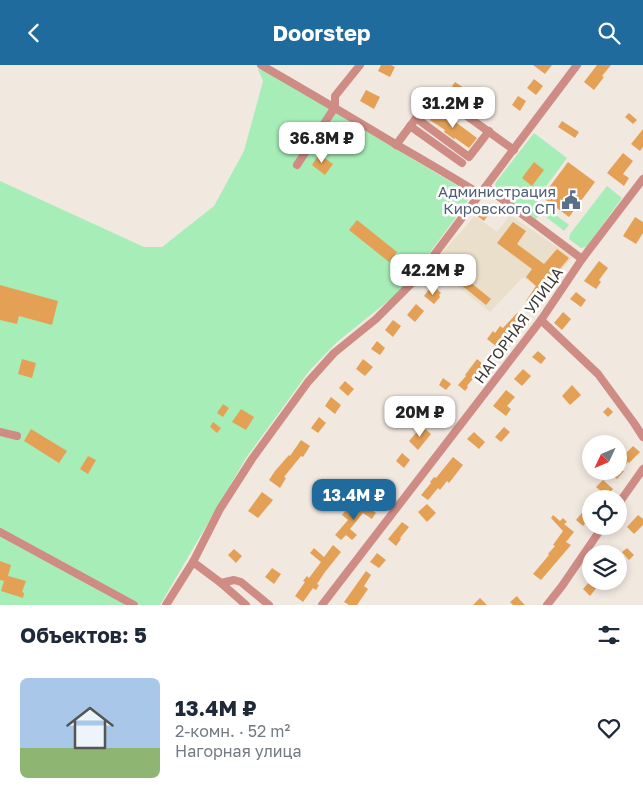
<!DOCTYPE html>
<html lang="ru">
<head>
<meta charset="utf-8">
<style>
  body { margin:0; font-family:"Golos Text",sans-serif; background:#f6f6f7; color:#1f2937; height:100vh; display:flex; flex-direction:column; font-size:19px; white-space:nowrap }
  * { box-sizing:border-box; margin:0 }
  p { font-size:16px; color:#747a83 }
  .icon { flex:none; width:28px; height:28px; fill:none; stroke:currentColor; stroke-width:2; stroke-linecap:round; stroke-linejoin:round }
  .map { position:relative; height:540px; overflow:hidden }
  .panel { display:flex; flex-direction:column; background:#fff; flex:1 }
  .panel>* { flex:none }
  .needle { width:32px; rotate:226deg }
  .fabs { position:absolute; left:582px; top:370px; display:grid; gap:10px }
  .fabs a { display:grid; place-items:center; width:45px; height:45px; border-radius:50%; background:#fff; box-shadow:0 2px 8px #0003; font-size:25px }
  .price { position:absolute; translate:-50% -42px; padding:0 11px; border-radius:10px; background:#fff; color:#222; font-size:16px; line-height:32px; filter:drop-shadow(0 1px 2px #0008) }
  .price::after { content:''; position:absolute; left:50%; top:30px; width:15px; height:11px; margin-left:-8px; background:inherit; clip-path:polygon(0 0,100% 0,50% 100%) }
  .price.on { background:#1f6b9d; color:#fff }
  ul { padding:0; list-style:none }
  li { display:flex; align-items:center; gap:15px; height:125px; padding:0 20px }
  li span { display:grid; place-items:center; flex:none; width:140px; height:100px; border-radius:8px; color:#555 }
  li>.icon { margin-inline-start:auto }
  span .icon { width:60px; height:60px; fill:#fffc; stroke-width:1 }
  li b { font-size:21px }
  h2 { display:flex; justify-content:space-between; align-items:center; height:60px; padding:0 20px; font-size:21px }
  header { display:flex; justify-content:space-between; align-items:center; height:65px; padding:0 20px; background:#1f6b9d; color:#fff; font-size:22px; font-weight:700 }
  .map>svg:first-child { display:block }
  .industrial { fill:#e9dfca }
  .green { fill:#a7edb7 }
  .building { fill:#e4a156 }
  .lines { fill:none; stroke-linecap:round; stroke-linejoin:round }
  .minor { stroke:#ce8c85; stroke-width:8 }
  .labels { text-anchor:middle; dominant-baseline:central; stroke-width:5; stroke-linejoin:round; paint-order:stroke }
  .service-label { font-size:15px; fill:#4e5e75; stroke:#fff; text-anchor:end }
  .street-label { font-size:15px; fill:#3a3734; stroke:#fff }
</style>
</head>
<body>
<header><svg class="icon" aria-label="back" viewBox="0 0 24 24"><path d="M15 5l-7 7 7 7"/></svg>Doorstep<svg class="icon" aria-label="search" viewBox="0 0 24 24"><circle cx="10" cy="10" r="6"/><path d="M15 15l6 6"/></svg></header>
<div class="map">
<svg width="643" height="540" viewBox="0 0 643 540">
  <rect width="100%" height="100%" fill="#f1e8e0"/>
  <path class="industrial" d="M510,150L572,192L544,228L523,212L490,247L431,200L475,151L497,167Z"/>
  <g class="green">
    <path d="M258,4L270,8L471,129L465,140L414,209L398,228L337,277L310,305L246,393L160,540H0V116L144,182H162L214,141L244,86L263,16Z"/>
    <path d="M534,68L567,93L536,135L569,160L564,166L541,148L536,154L497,124L495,120L496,117Z"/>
    <path d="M607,121L622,133L590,177L586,182L581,183L569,174L570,169Z"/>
  </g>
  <g class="building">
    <path d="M381,0H391L395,2L390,12L378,6Z"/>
    <path d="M533,0H552L545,9Z"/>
    <path d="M597,0H611L602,11L604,12L594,25L584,17Z"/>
    <path d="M534,14L543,21L536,30L527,23Z"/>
    <path d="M455,17L470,27L467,32L452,21Z"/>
    <path d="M366,25L380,32L374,44L360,36Z"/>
    <path d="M518,31L526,36L520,46L512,40Z"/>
    <path d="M438,44L477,73L469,83L455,73L454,74L444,67L445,65L430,55Z"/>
    <path d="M629,48L637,55L633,59L625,52Z"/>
    <path d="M562,56L579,67L575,73L558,62Z"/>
    <path d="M643,64V82L640,86L631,79Z"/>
    <path d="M342,66L354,74L349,81L337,73Z"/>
    <path d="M623,88L633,96L623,109L629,113L624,121L607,108Z"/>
    <path d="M319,89L333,99L325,110L312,100Z"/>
    <path d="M534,97L544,105L532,121L522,113Z"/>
    <path d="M568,97L595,117L569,152L542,132Z"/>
    <path d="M485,138L493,143L484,156L476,150Z"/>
    <path d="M635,152L643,157V168L636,179L623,171Z"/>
    <path d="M357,155L397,187L389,197L349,165Z"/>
    <path d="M513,157L526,166L517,179L544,199L557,184L569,193L549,217L548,216L537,228L543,233L540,238L533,234L530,238L526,236L536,221L526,212L532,204L497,178Z"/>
    <path d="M444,196L491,234L486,240L439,202Z"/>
    <path d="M599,196L608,203L599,215L601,217L596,224L584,216Z"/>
    <path d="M0,220L58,236L52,260L19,251L17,259L0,255Z"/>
    <path d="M430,223L435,227L437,224L441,228L439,230L440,232L434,239L424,231Z"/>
    <path d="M576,227L586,235L581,242L570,234Z"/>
    <path d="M416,239L424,246L415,257L407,250Z"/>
    <path d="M563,247L571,254L562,265L554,258Z"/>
    <path d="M517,248L521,251L507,267L510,269L506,274L505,273L497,282L487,274L493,266L495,268L500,261L503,263Z"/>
    <path d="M393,255L401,261L393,272L385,265Z"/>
    <path d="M377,276L385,283L380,290L371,284Z"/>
    <path d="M538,286L546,293L541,299L532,292Z"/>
    <path d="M22,294L36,298L32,313L18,309Z"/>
    <path d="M363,294L373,302L365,311L356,304Z"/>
    <path d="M477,294L484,300L467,321L468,322L465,326L458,320L466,311L465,310Z"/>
    <path d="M523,304L531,311L522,321L514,314Z"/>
    <path d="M443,313L451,319L446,325L439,320Z"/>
    <path d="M345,316L354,324L348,331L339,323Z"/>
    <path d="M572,320L581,330L570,340L562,331Z"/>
    <path d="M506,325L515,332L507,341L511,344L506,351L493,341Z"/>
    <path d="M331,332L341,340L335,349L325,341Z"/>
    <path d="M223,339L229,343L223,352L217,348Z"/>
    <path d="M440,342L447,348L442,354L435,349Z"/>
    <path d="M608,342L613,347L608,352L603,347Z"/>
    <path d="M241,344L254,352L246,365L232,357Z"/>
    <path d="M319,352L326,358L318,368L311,363Z"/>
    <path d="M213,357L221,363L217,368L210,362Z"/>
    <path d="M422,361L431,369L418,385L409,376Z"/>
    <path d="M504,362L510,367L501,377L495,372Z"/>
    <path d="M31,364L67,386L59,398L24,376Z"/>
    <path d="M474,367L485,377L479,384L467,374Z"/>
    <path d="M301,375L310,381L303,392L301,391L284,412L286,413L280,423L269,415L275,406L289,390L290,391Z"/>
    <path d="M633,381L640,387L629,398L628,397L619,406V395Z"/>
    <path d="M402,388L410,395L404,403L396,396Z"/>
    <path d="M88,391L96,395L88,409L80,404Z"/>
    <path d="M453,392L463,400L449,418L447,416L440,425L438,423L428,435L421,430L431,418L430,417L434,412L436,413Z"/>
    <path d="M608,406H624L617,414Z"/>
    <path d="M603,415L613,424L607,431L596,422Z"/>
    <path d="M374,421L383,429L379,435L369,427Z"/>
    <path d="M357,423L370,432L366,437L353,428Z"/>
    <path d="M262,427L273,435L258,453L248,446Z"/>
    <path d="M591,431V452L583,461L576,455L586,443L583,440Z"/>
    <path d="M361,437L376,448L372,454L363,448L350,464L357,470L352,475L346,470L341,475L335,470L348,455L342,450L347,444L352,448Z"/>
    <path d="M427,439L436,448L427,457L418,447Z"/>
    <path d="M553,450L560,456L563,453L567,457L564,459L574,467L566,477L571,480L541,515L533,509L549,490L548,489L555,481L553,480L563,466L551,453Z"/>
    <path d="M638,450L643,454V460L634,469L627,462Z"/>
    <path d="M402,457L409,462L400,473L401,474L396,481L388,474Z"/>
    <path d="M333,480L341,487L325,507L317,519L319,520L316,525L313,523L303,537L295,531L305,517L303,516L307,511L309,513L321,497L310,488L314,483L324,492Z"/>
    <path d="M627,483L634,490L629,495L622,487Z"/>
    <path d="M234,484L242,491L236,498L228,490Z"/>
    <path d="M377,488L386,495L379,503L370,497Z"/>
    <path d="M0,496L11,500L8,511L26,516L22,527L24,528L23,533L1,526L4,516L0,515Z"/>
    <path d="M272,503L281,509L274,519L265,512Z"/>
    <path d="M366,506L371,510L364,521L368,524L357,540H349L344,537Z"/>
    <path d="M590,516L597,522L590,531L583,524Z"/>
    <path d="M517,531L520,535L525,540H513L510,537Z"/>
    <path d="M480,533L487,540H473Z"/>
  </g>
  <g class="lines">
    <g class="minor">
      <path d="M261,0C307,26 352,53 397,80C425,96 452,112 480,129"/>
      <path d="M416,53L469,92L489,66"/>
      <path d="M410,61L462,98"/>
      <path d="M396,80L435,28L514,85"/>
      <path d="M297,100L335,42V31L360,0"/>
      <path d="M486,122L582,194"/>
      <path d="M541,255L598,309L634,358L643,372"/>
      <path d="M0,367L17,371"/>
      <path d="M619,438L643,404"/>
      <path d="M0,467L134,540"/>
      <path d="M193,497L221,518L234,515L241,517L269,540"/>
      <path d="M221,518L246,540"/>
      <path d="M166,540L193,497L220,444L252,394L308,317L334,288L376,254L416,214L577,0"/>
      <path d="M322,540L541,255L582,194L643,114"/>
      <path d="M547,540L562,521L603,461"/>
    </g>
  </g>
  <defs>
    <g id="civic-bare" transform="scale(1.5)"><path d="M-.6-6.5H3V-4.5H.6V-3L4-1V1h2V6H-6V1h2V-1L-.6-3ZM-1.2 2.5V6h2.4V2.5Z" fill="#5c6f8a" stroke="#fff" stroke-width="2.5" paint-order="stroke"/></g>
  </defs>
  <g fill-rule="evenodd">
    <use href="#civic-bare" x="571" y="135"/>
  </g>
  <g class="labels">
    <g class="service-label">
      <text x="556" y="126">Администрация<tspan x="556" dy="17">Кировского СП</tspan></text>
    </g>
    <g class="street-label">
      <text transform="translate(518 260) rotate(-54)">НАГОРНАЯ УЛИЦА</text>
    </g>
  </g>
</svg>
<div class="fabs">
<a><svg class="needle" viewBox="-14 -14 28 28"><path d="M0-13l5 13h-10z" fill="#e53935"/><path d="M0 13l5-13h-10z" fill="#747a83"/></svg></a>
<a><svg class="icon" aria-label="locate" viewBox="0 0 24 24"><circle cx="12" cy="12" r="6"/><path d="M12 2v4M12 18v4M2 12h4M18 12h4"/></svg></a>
<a><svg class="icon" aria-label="layers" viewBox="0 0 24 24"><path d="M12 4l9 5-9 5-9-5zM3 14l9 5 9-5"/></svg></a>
</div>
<b class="price" style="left:453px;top:64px">31.2M ₽</b>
<b class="price" style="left:322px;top:99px">36.8M ₽</b>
<b class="price" style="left:433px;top:231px">42.2M ₽</b>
<b class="price" style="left:420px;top:373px">20M ₽</b>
<b class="price on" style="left:354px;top:456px">13.4M ₽</b>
</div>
<section class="panel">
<h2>Объектов: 5<svg class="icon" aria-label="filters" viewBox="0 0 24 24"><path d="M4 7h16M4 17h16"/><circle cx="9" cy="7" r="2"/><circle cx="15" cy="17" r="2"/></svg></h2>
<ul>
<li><span style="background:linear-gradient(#a9c7e8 70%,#8fb573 0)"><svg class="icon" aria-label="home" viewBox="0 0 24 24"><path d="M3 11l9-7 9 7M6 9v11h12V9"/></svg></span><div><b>13.4M ₽</b><p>2-комн. · 52 m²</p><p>Нагорная улица</p></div><svg class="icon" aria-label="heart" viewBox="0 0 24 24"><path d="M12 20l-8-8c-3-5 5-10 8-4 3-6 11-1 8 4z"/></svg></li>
</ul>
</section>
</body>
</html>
